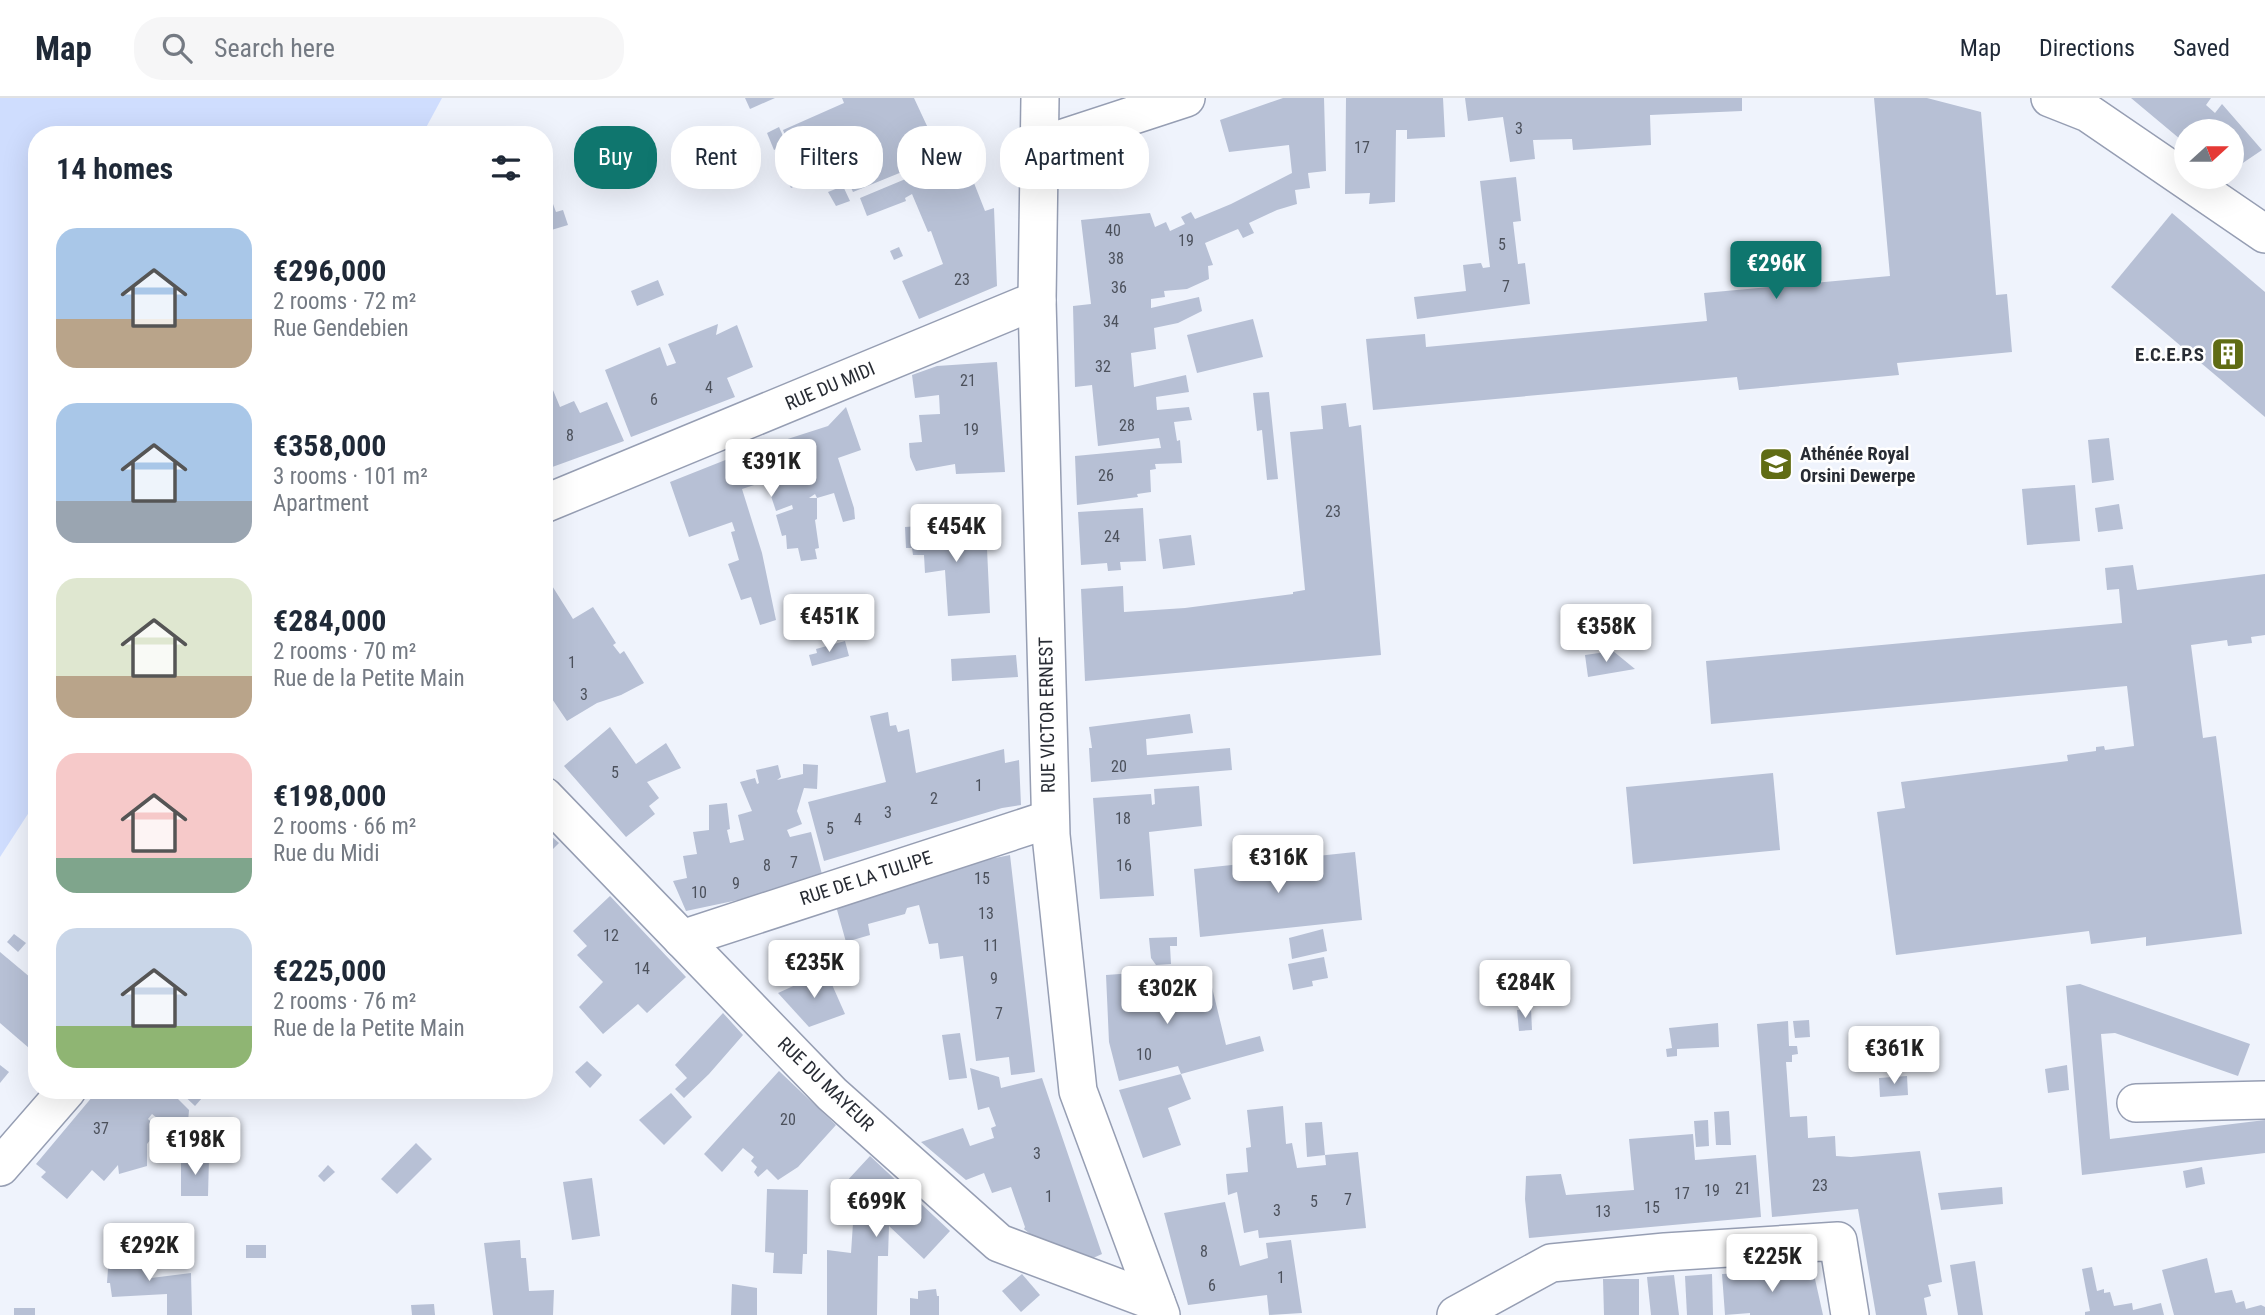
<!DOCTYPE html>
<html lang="en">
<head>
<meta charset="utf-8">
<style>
  body { margin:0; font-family:"Roboto Condensed",sans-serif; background:#f6f6f7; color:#1f2937; height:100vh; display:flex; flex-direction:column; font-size:26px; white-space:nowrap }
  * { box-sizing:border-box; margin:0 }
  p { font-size:23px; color:#747a83 }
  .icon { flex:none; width:38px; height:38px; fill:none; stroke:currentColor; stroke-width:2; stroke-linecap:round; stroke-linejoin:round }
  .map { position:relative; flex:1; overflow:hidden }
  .details { position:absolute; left:28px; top:28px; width:525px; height:973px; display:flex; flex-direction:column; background:#fff; border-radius:28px; box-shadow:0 7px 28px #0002 }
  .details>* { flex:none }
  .guide { position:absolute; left:574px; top:28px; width:665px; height:63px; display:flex; gap:14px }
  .needle { width:46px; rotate:69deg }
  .fabs { position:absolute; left:2174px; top:21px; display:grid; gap:14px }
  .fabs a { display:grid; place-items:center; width:70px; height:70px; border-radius:50%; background:#fff; box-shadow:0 7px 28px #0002; font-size:35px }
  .price { position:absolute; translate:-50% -60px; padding:0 16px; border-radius:7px; background:#fff; color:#222; font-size:23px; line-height:46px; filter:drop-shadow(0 2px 4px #0008) }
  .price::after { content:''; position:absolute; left:50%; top:42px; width:21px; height:16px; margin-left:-10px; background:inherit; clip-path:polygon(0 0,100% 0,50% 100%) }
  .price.active { background:#0f766e; color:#fff }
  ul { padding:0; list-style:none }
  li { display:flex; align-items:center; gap:21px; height:175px; padding:0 28px }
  li span { display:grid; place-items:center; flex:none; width:196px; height:140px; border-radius:21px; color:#555 }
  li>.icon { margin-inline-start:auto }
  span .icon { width:84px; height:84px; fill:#fffc; stroke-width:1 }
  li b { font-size:30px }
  h2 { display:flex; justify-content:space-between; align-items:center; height:84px; padding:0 28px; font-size:30px }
  .tag { padding:0 24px; border-radius:28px; background:#fff; box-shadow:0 7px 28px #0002; font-size:24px; line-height:63px }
  .tag.active { background:#0f766e; color:#fff }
  header { display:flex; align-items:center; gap:42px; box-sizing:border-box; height:98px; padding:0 35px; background:#fff; border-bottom:2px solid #e0e1e3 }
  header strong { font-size:33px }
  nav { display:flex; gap:38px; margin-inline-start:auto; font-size:24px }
  .search { width:490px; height:63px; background:#f6f6f7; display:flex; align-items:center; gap:18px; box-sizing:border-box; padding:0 24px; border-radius:28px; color:#747a83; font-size:26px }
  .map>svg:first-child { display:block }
  .green { fill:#cfddfe }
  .building { fill:#b7c0d5 }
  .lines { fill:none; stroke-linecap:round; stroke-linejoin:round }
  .minor-casing { stroke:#969eb3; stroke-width:40 }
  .minor { stroke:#fff; stroke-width:37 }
  .labels { text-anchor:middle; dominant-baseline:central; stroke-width:5; stroke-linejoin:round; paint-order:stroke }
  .number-label { font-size:16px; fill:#4c515c }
  .poi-label { font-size:19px; font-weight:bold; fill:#282c34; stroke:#fff; text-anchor:end }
  .street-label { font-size:19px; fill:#282c34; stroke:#fff }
</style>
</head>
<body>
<header>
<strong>Map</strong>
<div class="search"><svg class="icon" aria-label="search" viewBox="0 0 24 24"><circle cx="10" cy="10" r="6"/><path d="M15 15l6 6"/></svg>Search here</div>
<nav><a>Map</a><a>Directions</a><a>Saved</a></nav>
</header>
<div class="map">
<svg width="2265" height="1217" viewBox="0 0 2265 1217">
  <rect width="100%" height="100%" fill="#eff3fc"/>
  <path class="green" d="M0,0H442L422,37H37V702L0,759Z"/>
  <g class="building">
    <path d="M745,0H775L750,11Z"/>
    <path d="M842,0H914L941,58L853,94L843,72L840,73L838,69L791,90L776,56L790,50L783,32L844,5Z"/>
    <path d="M1283,0H1324L1326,73L1308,75L1310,90L1295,92L1297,106L1277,112L1249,125L1254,135L1243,140L1238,131L1205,145L1213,167L1208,168L1209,181L1187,191L1164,193L1165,199L1151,201V210L1199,199L1202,213L1178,225L1154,230L1156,251L1131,255L1134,289L1186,277L1189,294L1156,299L1157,312L1189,309L1192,322L1174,324L1177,343L1180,342L1182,365L1155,366L1156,371L1150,372L1151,394L1137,396L1138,399L1077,407L1075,358L1161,350L1159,340L1098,348L1092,287L1075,289L1073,208L1091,206L1081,122L1150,115L1155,129L1166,124L1170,133L1185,126L1181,119L1191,114L1195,121L1231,106L1292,75L1289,47L1229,54L1220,22Z"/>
    <path d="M1346,0H1443L1445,39L1407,41V32H1396L1395,104L1369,106L1370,95L1345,96Z"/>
    <path d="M1465,0H1742V13L1650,17L1651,47L1573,52L1572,41L1533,42L1535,61L1510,64L1503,19L1468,23Z"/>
    <path d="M1874,0H1927L1981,14L1996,197L2007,196L2012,254L1897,265L1899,277L1739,292L1737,279L1373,312L1366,241L1425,236L1426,249L1707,223L1704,195L1890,178Z"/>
    <path d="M2131,0H2211L2206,7L2215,15L2222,6L2262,52L2231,73V33H2186V46Z"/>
    <path d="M779,29L787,47L774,52L767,35Z"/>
    <path d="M963,57L985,113L994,110L997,188L919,221L902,183L943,166L931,133L928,134L912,96L905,100L906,103L867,118L860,100Z"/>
    <path d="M1516,79L1521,123L1513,124L1518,166L1525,165L1530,206L1417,221L1414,199L1466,193L1463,167L1481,165L1483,170L1490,169L1480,83Z"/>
    <path d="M843,88L850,103L836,108L828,94Z"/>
    <path d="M553,106L556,114L563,112L568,127L548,133L544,125V109Z"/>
    <path d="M2172,115L2265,194V319L2111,189Z"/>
    <path d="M899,149L903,158L894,162L890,153Z"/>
    <path d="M658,182L664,197L637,208L631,193Z"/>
    <path d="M1253,221L1263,259L1197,275L1187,237Z"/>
    <path d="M718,226L716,237L737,227L753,269L727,280L735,299L631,339L605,272L660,249L667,268L676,265L668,246Z"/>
    <path d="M544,261L553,264L548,280L560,309L574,303L580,315L607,304L624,343L544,372Z"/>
    <path d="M997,264L1005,374L956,376L955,366L916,373L910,359L909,345L922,344L919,317L940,316L939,297L915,300L912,277L937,268Z"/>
    <path d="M1269,294L1278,381L1267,382L1262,332L1257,333L1253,295Z"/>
    <path d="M1346,305L1349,329L1361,327L1381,557L1085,583L1081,491L1123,488L1124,514L1185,510L1293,496V494L1305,492L1290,334L1323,331L1321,308Z"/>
    <path d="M846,309L861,352L838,360L854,410L855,421L843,424L834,395L817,400L815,396L809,400H817V421L815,422L819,450L815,451L817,461L801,463L798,450L787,451L786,437L782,438L776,417L793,411L792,407L776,413L766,383L742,391L762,455L776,522L760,527L751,499L741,502L728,466L739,462L731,434L735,433L732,424L689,439L670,384L738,357L828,328Z"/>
    <path d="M2109,340L2114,382L2092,385L2088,342Z"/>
    <path d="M2075,387L2080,443L2027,447L2022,391Z"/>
    <path d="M2119,406L2123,431L2098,434L2095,410Z"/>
    <path d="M1143,410L1146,463L1120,464L1121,472L1108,473L1107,465L1081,467L1078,414Z"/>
    <path d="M948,426V430L986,429L990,515L948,518L945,472L925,475L924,457H913L912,450H906L905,429Z"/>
    <path d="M1191,437L1195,467L1163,471L1159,441Z"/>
    <path d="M2133,467L2137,492L2265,476V537L2251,539L2252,545L2228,548L2227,542L2191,547L2203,640L2216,638L2242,836L2146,848V839L2091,846L2089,833L1896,857L1877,714L1905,710L1901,684L2068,663L2067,657L2096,653V649L2104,648L2105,652L2134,648L2127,588L1711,626L1706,563L2122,525L2119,491L2107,492L2105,470Z"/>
    <path d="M544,475L573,521L593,509L616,545L613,547L620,556L624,553L644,585L621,597L597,605L567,623L544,589Z"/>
    <path d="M845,543L849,558L812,568L809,557L817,555L816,551Z"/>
    <path d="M1613,553L1635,571L1588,579L1585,557Z"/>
    <path d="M1016,557L1018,579L952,583L951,561Z"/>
    <path d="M888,614L890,628L896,627L898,634L909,631L916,675L1004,651L1005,665L1019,662L1021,707L1002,710L824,763L808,704L886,684L870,618Z"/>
    <path d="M1190,616L1193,635L1146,641L1147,657L1230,650L1232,672L1091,684L1089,650H1092L1089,629Z"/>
    <path d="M610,629L636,666L666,645L681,670L647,684L659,700L649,708L655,716L626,739L564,668Z"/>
    <path d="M803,666L818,667L817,691L804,690L797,713L802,726L787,732L790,739L811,734L824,784L686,813L673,783L687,780L683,758L697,756L693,734L709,732V707L727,705L730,731L727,732L730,745L744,742L738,717L752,713L740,684L755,680L757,686L759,685L756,672L778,667L781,679L777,682L803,676Z"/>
    <path d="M1773,675L1780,752L1633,766L1626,689Z"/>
    <path d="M1199,688L1202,728L1149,734L1154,798L1100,801L1093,700L1151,696L1152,707L1155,706L1154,691Z"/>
    <path d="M544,732L559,745L544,760Z"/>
    <path d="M1355,754L1362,822L1200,839L1194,771Z"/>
    <path d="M1010,757L1035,974L1011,977L1009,959L976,963L963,858L940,861L938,845L929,846L919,807L907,810L905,816L868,826L870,837L846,844L834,801L950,769Z"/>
    <path d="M610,798L686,879L647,915L638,906L603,936L579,909L603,884L577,857L587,848L573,833Z"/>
    <path d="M1323,831L1327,853L1292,861L1289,840Z"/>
    <path d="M14,836L26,845L18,854L7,844Z"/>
    <path d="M1177,839V848H1170L1171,866L1156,867L1151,860L1149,840Z"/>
    <path d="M0,854L37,885V941L29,950L0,925Z"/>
    <path d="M1324,859L1328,880L1312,883L1313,888L1293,892L1288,866Z"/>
    <path d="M826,873L845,916L809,929L778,895Z"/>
    <path d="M1147,874L1148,887L1158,886L1157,879L1170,877L1171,883L1209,877L1226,947L1260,938L1264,953L1181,976L1178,968L1119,983L1109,944L1106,877Z"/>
    <path d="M2080,886L2250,946L2238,978L2115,935L2101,936L2110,1041L2265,1022V1055L2082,1077L2066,888Z"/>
    <path d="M1531,911L1532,932L1519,933L1517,912Z"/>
    <path d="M723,915L743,937L709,976L684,1000L675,991L687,980L675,967Z"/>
    <path d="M1809,922L1810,939L1795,940L1793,923Z"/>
    <path d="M1788,923L1789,948H1797L1798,956L1792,957V964H1786L1790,1019L1807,1018L1808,1040L1835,1038L1836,1058L1851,1059L1920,1053L1942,1184L1928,1187L1931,1198L1924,1200L1927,1217H1876L1858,1111L1772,1119L1757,926Z"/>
    <path d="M1718,925L1719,949L1677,951V958L1667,959L1666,951L1672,950L1669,930Z"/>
    <path d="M960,935L967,980L949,982L942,937Z"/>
    <path d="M587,963L602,977L590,990L575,974Z"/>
    <path d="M0,967L9,974L0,985Z"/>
    <path d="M2067,967L2069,992L2048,995L2045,971Z"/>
    <path d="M970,970L999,979L1001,990L1042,980L1102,1156L1082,1165L1060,1152L1050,1143L1041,1145L1024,1131L1025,1129L1011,1089L992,1095L984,1075L966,1082L921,1044L963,1030L970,1048L994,1040L991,1030L996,1028L989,1009L978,1012Z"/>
    <path d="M779,973L836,1027L798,1069L778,1082L767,1071L758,1079L754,1074L757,1069L751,1063L754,1059L743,1050L722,1074L704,1056Z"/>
    <path d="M1181,976L1191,1001L1168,1010L1181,1047L1143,1060L1119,992Z"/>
    <path d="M1907,978L1908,997L1880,999L1879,980Z"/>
    <path d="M98,992H169L189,1012L186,1049H160L162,1024L152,1016L148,1021L159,1031L147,1046V1068L119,1076L118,1067L104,1083L92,1072L67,1101L41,1079L46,1074L36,1066Z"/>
    <path d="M178,992H209L195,1008Z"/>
    <path d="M671,995L692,1019L664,1047L639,1022Z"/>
    <path d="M1283,1008L1286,1046L1292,1045L1297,1070L1326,1067L1325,1057L1307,1059L1305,1025L1322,1024L1325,1057L1358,1054L1366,1130L1259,1140L1258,1132L1244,1135L1237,1094L1228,1097L1226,1076L1248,1074L1246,1050L1251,1049L1247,1012Z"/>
    <path d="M1729,1013L1731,1047H1716L1714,1014Z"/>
    <path d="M1708,1022L1709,1048L1696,1049L1694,1023Z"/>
    <path d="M1693,1036L1695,1062L1756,1057L1761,1119L1529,1140L1525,1101L1526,1078L1561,1076L1566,1097L1634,1092L1629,1041Z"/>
    <path d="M416,1045L432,1061L397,1096L381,1081Z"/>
    <path d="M870,1058L950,1133L924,1161L889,1128L888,1158H878L877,1217H827V1152L851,1155L855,1095L845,1085Z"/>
    <path d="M181,1059L209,1060L208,1098H181Z"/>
    <path d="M328,1067L335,1074L324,1084L318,1078Z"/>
    <path d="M2202,1069L2205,1086L2186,1090L2183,1073Z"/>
    <path d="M592,1080L600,1138L572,1142L563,1084Z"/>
    <path d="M2002,1089L2003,1106L1941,1112L1938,1095Z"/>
    <path d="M767,1091L808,1092L807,1156H803L802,1176L773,1175L774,1155L765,1154Z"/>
    <path d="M1225,1104L1240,1168L1268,1160L1266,1145L1291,1142L1302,1215L1269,1217L1267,1197L1188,1207L1164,1115Z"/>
    <path d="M520,1142L521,1160H526L529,1193L554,1192L553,1217H493L484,1145Z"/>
    <rect x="246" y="1147" width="20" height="13"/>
    <path d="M109,1157L152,1160L151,1180L191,1175L192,1217H167V1196L112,1199L110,1185H107Z"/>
    <path d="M2207,1160L2215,1195L2232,1192L2236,1205L2244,1203L2246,1211L2261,1207L2265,1209V1217H2174L2162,1172Z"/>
    <path d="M1975,1163L1983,1217H1958L1950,1167Z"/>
    <path d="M2092,1169L2097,1193L2104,1191V1195L2110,1194L2114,1208L2132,1205L2133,1212L2161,1205L2164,1217H2085V1214L2090,1213L2082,1171Z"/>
    <path d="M1813,1172L1823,1217H1750V1215L1725,1217L1722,1176Z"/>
    <path d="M1022,1176L1040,1197L1021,1214L1002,1193Z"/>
    <path d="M1712,1176L1713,1217H1687L1685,1178Z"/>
    <path d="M1674,1177L1679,1217H1651L1647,1179Z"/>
    <path d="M1603,1181H1639V1217H1604Z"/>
    <path d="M732,1186L757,1190V1217H731Z"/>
    <path d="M936,1191L937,1198H939V1217H910V1200L918,1201V1193Z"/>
    <path d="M434,1206L435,1217H412L411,1207Z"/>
    <rect x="14" y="1210" width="21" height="7"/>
  </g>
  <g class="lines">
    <g class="minor-casing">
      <g id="minor">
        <path d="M1040,0L1037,202L1051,737L1078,993L1161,1217"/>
        <path d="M2050,0L2088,15L2265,136"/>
        <path d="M1039,48L1186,0"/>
        <path d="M544,406L1037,202"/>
        <path d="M544,698L832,996L999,1145L1156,1204"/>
        <path d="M682,841L1050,721"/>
        <path d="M2136,1005L2265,1002"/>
        <path d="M0,1069L67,992"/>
        <path d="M1456,1217L1551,1165L1665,1154L1838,1143L1850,1217"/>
      </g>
    </g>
    <use href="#minor" class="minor"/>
  </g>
  <defs>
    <g id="building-square" transform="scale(1.75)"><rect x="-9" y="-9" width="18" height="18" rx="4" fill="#606c14" stroke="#fff"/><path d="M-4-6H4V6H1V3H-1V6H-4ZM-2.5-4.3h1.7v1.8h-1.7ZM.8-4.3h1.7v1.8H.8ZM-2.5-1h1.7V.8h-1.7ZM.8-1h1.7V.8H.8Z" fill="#fff"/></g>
    <g id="school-square" transform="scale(1.75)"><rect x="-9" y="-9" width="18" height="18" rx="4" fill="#606c14" stroke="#fff"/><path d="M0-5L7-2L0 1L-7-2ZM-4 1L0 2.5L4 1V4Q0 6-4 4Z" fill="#fff"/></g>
  </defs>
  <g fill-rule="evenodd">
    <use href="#building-square" x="2228" y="256"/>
    <use href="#school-square" x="1776" y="366"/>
  </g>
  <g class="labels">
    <g class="number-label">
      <text x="1519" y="30">3</text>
      <text x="1362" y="49">17</text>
      <text x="1113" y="132">40</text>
      <text x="1186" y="142">19</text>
      <text x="1502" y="146">5</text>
      <text x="1116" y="160">38</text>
      <text x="962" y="181">23</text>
      <text x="1506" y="188">7</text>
      <text x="1119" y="189">36</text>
      <text x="1111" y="223">34</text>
      <text x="1103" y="268">32</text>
      <text x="968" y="282">21</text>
      <text x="709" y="289">4</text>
      <text x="654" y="301">6</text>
      <text x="1127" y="327">28</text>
      <text x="971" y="331">19</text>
      <text x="570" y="337">8</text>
      <text x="1106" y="377">26</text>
      <text x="1333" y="413">23</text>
      <text x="1112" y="438">24</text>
      <text x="572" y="564">1</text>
      <text x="584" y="596">3</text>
      <text x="1119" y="668">20</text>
      <text x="615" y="674">5</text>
      <text x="979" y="687">1</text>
      <text x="934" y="700">2</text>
      <text x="888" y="714">3</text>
      <text x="1123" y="720">18</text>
      <text x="858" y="721">4</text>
      <text x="830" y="730">5</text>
      <text x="794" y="764">7</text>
      <text x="767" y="767">8</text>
      <text x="1124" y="767">16</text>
      <text x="982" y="780">15</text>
      <text x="736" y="785">9</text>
      <text x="699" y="794">10</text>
      <text x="986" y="815">13</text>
      <text x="611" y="837">12</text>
      <text x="991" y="847">11</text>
      <text x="642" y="870">14</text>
      <text x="994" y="880">9</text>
      <text x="999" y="915">7</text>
      <text x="1144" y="956">10</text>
      <text x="788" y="1021">20</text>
      <text x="101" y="1030">37</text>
      <text x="1037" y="1055">3</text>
      <text x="1820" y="1087">23</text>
      <text x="1743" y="1090">21</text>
      <text x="1712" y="1092">19</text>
      <text x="1682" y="1095">17</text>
      <text x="1049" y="1098">1</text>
      <text x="1348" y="1101">7</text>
      <text x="1314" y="1103">5</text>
      <text x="1652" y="1109">15</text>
      <text x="1277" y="1112">3</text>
      <text x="1603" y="1113">13</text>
      <text x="1204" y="1153">8</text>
      <text x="1281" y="1179">1</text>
      <text x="1212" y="1187">6</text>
    </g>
    <g class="poi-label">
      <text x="2204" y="256">E.C.E.P.S</text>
      <text x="1800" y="355" text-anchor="start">Athénée Royal<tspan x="1800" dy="22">Orsini Dewerpe</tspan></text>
    </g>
    <g class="street-label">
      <text transform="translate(830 288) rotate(-23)">RUE DU MIDI</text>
      <text transform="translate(1047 617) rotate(-91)">RUE VICTOR ERNEST</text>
      <text transform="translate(866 780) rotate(-18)">RUE DE LA TULIPE</text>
      <text transform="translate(826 986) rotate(44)">RUE DU MAYEUR</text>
    </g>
  </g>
</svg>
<div class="fabs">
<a><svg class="needle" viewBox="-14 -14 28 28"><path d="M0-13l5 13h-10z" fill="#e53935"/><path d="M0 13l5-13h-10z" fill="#747a83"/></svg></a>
</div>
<b class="price active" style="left:1776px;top:203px">€296K</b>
<b class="price" style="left:771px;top:401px">€391K</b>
<b class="price" style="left:956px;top:466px">€454K</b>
<b class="price" style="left:829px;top:556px">€451K</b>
<b class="price" style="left:1606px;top:566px">€358K</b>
<b class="price" style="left:1278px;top:797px">€316K</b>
<b class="price" style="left:814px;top:902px">€235K</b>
<b class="price" style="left:1525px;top:922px">€284K</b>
<b class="price" style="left:1167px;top:928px">€302K</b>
<b class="price" style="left:1894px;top:988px">€361K</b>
<b class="price" style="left:195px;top:1079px">€198K</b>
<b class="price" style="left:876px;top:1141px">€699K</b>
<b class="price" style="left:149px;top:1185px">€292K</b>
<b class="price" style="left:1772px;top:1196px">€225K</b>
<div class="guide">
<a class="tag active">Buy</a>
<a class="tag">Rent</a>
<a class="tag">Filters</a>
<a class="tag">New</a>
<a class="tag">Apartment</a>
</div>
<section class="details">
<h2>14 homes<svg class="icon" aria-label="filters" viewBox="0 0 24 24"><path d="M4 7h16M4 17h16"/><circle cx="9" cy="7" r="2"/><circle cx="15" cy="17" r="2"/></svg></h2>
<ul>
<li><span style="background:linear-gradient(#a9c7e8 65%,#b9a48a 0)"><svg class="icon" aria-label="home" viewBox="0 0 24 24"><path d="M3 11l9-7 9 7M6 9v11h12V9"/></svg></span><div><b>€296,000</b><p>2 rooms · 72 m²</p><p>Rue Gendebien</p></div></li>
<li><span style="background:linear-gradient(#a9c7e8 70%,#9aa5b1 0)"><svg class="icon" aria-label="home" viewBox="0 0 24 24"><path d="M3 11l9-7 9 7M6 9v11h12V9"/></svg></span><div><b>€358,000</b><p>3 rooms · 101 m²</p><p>Apartment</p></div></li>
<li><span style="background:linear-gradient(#dfe7d0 70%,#b9a48a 0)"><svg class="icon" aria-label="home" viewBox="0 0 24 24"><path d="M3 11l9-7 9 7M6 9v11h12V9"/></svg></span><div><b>€284,000</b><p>2 rooms · 70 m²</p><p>Rue de la Petite Main</p></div></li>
<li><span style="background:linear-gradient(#f6c9c9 75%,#7fa58c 0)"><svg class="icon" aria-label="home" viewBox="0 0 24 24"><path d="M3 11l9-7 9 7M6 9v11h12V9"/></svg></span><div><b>€198,000</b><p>2 rooms · 66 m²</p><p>Rue du Midi</p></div></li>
<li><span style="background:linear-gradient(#c9d6e8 70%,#8fb573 0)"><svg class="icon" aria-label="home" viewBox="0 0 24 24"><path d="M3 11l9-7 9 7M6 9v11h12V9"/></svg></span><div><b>€225,000</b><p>2 rooms · 76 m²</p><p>Rue de la Petite Main</p></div></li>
</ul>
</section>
</div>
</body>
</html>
